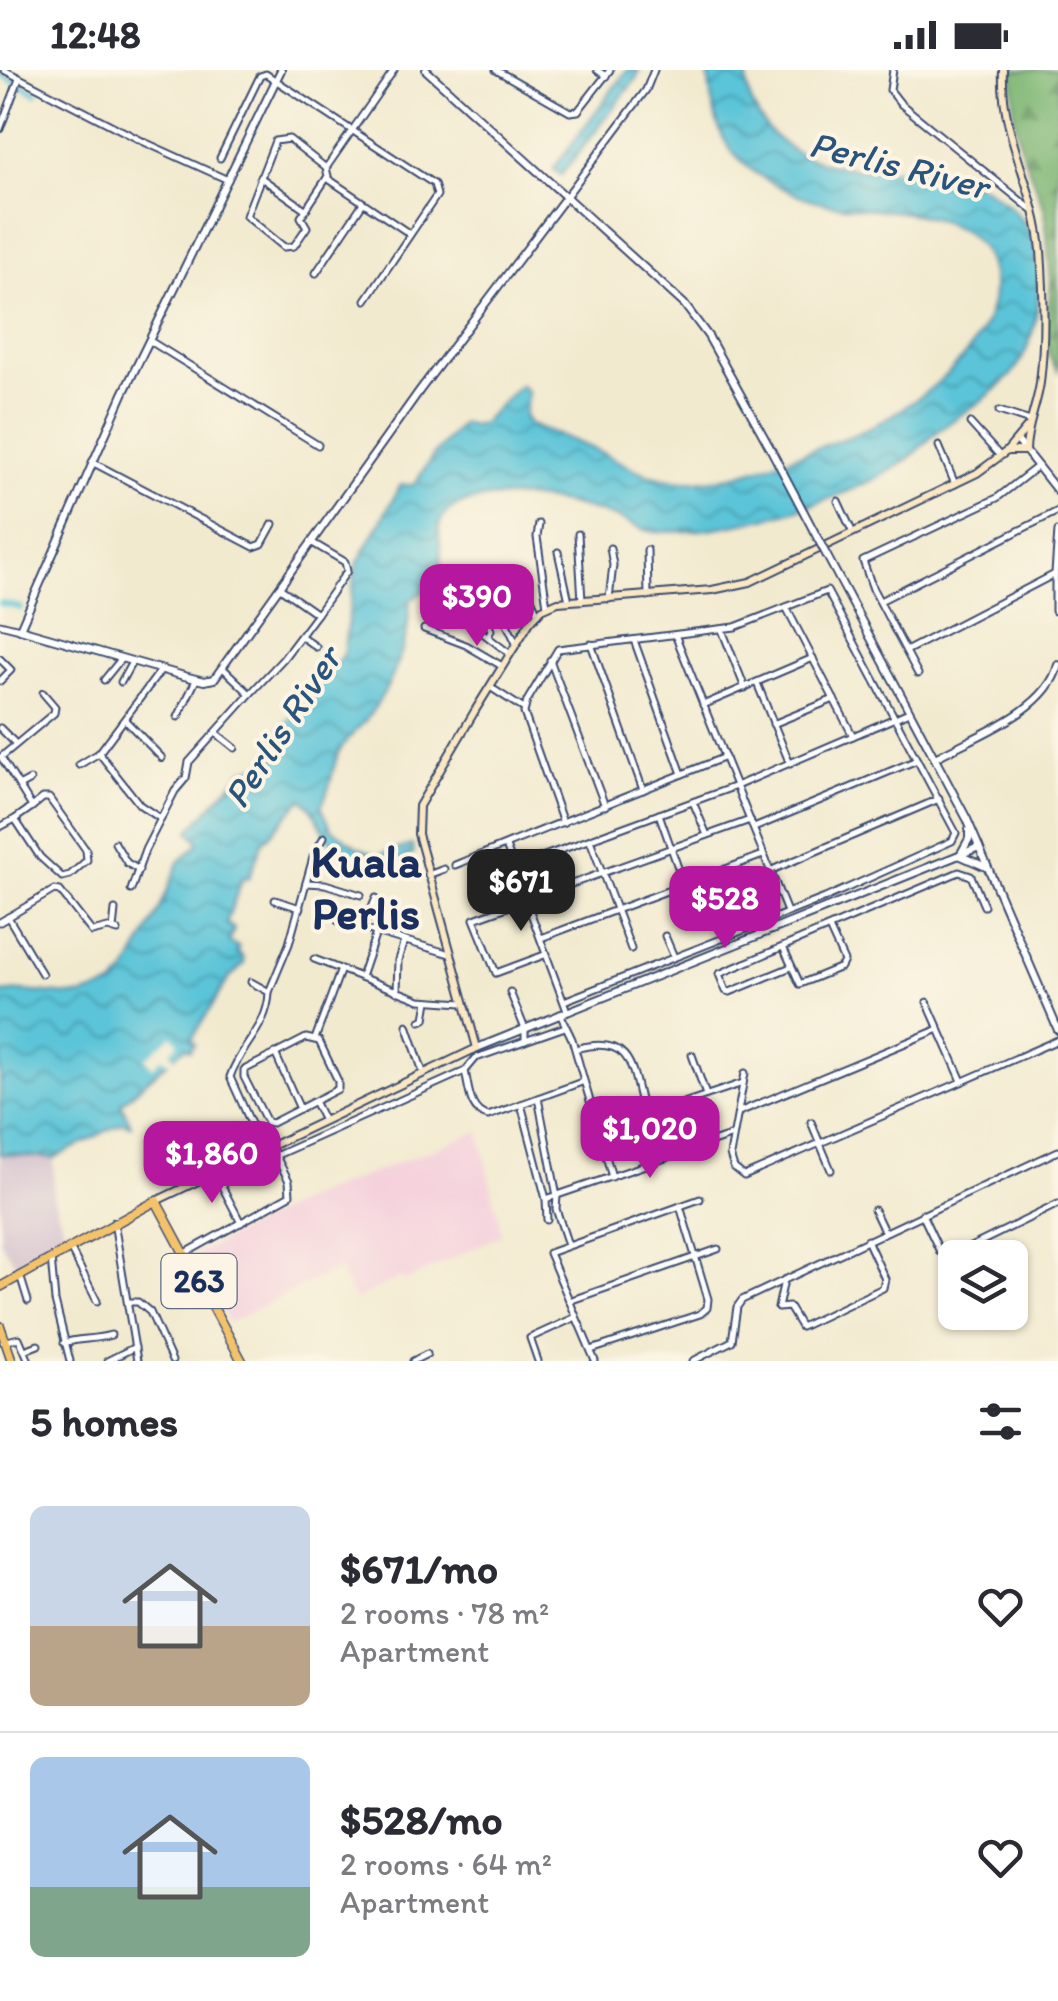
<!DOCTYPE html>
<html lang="en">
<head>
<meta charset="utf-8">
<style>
  body { margin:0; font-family:Itim,sans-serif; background:#f2f2f3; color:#2b2b33; height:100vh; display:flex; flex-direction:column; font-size:38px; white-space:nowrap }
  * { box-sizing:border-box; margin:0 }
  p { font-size:32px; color:#7c7c81 }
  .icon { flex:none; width:55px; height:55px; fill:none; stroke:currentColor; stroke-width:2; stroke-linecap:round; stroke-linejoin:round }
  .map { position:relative; height:1291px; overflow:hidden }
  .panel { display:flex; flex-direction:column; background:#fff; flex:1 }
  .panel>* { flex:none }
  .tools { position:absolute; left:938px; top:1170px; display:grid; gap:20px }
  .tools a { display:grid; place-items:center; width:90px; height:90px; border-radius:15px; background:#fff; box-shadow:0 2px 8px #0004; font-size:50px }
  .price { position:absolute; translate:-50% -85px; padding:0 22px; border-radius:20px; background:#b5179e; color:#fff; font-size:32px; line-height:65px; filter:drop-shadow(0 2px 5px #0008) }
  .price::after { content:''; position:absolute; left:50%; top:60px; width:30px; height:22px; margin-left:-15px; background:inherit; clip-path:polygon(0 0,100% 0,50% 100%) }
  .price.selected { background:#222; color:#fff }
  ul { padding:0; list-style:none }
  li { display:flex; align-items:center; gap:30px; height:250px; padding:0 30px }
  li+li { border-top:2px solid #e1e1e2 }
  li span { display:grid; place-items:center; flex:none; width:280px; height:200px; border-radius:15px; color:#555 }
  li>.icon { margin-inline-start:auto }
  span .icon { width:120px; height:120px; fill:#fffc; stroke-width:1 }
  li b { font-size:42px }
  h2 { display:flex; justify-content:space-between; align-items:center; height:120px; padding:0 30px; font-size:42px }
  .status { display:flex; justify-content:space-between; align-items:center; height:70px; padding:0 50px; background:#fff; direction:ltr }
  .status svg { height:28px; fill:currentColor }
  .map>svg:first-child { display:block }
  .built { fill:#f4cfdc }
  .industrial { fill:#d0bdcc }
  .forest { fill:url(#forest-firs); stroke:#4e746a; stroke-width:2.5 }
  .water { fill:url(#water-waves); stroke:#3b7a9b; stroke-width:2.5 }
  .pier { fill:#f2eacf }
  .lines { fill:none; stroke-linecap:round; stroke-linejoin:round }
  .canal { stroke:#5bc4d8; stroke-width:6 }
  .minor-casing { stroke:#3b4b6f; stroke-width:9 }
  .tertiary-casing { stroke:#3b4b6f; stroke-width:10 }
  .secondary-casing { stroke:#3b4b6f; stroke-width:10 }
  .primary-casing { stroke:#3b4b6f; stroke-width:11 }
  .minor { stroke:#fff; stroke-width:5 }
  .tertiary { stroke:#fff; stroke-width:6 }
  .secondary { stroke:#fae7c3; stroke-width:6 }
  .primary { stroke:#f3c26a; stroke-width:8 }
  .tertiary-bridge-casing { stroke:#3b4b6f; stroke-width:10; stroke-linecap:butt }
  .tertiary-bridge { stroke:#fff; stroke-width:6 }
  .labels { text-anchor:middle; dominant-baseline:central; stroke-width:8; stroke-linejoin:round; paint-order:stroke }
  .shield { fill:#fcf5e5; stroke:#5e6a86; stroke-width:2.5 }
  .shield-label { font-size:32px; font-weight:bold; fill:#1b2f5e }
  .water-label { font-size:38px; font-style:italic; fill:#2b547c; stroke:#fcf5e5 }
  .district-label { font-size:45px; font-weight:bold; fill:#1b2f5e; stroke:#fcf5e5 }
</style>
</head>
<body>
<div class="status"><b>12:48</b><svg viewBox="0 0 49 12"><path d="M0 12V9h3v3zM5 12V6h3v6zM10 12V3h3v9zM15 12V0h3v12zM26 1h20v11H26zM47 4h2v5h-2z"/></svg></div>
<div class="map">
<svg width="1058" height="1291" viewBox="0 0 1058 1291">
  <defs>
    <pattern id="forest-firs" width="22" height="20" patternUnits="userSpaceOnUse" patternTransform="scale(2.5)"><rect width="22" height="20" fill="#80b876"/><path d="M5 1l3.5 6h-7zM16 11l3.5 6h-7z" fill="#689664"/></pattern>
    <pattern id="water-waves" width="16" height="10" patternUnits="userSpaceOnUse" patternTransform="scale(2.5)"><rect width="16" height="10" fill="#5bc4d8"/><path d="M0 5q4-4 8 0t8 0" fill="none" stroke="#4aa0b2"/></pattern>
  </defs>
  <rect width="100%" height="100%" fill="#fcf5e5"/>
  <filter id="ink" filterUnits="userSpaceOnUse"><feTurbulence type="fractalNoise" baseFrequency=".01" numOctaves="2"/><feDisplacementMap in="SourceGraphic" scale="20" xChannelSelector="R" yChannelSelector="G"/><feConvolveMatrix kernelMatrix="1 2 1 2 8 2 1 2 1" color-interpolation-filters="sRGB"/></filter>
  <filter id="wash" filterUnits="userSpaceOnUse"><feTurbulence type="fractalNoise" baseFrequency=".0048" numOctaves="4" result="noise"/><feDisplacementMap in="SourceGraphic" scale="40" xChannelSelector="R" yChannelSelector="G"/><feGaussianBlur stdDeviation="2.25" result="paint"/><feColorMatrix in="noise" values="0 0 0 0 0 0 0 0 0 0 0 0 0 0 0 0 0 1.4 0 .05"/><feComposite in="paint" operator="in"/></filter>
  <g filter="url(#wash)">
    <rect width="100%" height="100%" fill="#f2eacf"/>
    <path class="built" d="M479,1061L502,1164L404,1212L401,1207L355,1230L338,1198L229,1253L194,1185L304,1130Z"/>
    <path class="industrial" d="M0,1084L54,1088L53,1127L66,1165L18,1197L0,1171Z"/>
    <path class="forest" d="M1013,0H1058V301L1049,286L1047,258L1051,214L1045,140L1022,82L1014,47Z"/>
    <g class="water">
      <path d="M627,0H639L636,9L561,105L553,99Z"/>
      <path d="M708,0H747C746,20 750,33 761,50C789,94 847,101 896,100C908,100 921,98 933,99C971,105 1021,134 1034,172C1040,192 1040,218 1037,239C1028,312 988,323 937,362C927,370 919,380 909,388C855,430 718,468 650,461C638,460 627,450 615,447C568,432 517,419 467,432C415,446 456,482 434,513C428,520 417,524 410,531C409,574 393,613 368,647C359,659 344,670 338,684C331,702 331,719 321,736L331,758L357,777L379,785L412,775L414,783L385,800C370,788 348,787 334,774C318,760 321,743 302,729L262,773L249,808L243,807L226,853L234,859L229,872L239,877L237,882L243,887L244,894L229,908L191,970L195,973L190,980L185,977L121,1033L131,1055L122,1053L54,1088L0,1084V923L23,921L81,926L113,916L127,901L160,839L179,792L197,775L198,771L189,761L244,700L268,692L278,676V662L315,624L343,584L356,496L401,415H414L433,386L462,353L473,356L482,353L520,315L528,322L524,346L529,354C553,363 577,372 600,382C623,393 644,406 670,410C717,416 760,398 803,383C824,375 847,369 867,359C919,333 999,276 993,211C986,134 884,144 829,134C793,127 739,102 723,67C713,46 710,22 708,0Z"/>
    </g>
    <path class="pier" d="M172,965L179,972L170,981L175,987L169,993L162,987L153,997L145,989Z"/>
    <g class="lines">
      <g class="canal">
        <path d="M0,4L36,23"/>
        <path d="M0,533L21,538"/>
      </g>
    </g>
  </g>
  <g filter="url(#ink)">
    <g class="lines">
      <g class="minor-casing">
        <g id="minor">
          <path d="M4,0L142,71L228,110"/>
          <path d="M496,0L570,42L578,41L610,0"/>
          <path d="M597,0L606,6"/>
          <path d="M893,0L890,20L901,34L1032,140"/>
          <path d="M0,59L19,9"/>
          <path d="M220,88L260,6L266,4L434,114L437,125L366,230"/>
          <path d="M326,98L289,69L275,71L246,146L284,177L294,176L307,157L301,147L328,106L326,98L394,0"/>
          <path d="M260,107L305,139"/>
          <path d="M327,108L410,164"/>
          <path d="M565,128L646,20L654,0"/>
          <path d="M316,203L363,133"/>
          <path d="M150,271L318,375"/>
          <path d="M999,341L1030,351"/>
          <path d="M970,353L1000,386"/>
          <path d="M939,376L955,414"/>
          <path d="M92,392L254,477L262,474L273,454"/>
          <path d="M838,431L852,461"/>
          <path d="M539,454L537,467L547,536"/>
          <path d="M578,464L582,531"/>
          <path d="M647,480L648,526"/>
          <path d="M558,482L569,531"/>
          <path d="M503,510L510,520L529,524L538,544"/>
          <path d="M486,511L516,573"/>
          <path d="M280,518L317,544L347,501L345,492L311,472"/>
          <path d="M609,529L613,495L610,478"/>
          <path d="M880,531L1058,441"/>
          <path d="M786,537L853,666"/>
          <path d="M481,538L491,560L488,566"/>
          <path d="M1055,541V504"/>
          <path d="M462,547L510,584"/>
          <path d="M0,554L20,559"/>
          <path d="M424,559L466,575L502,596"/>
          <path d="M722,560L745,618"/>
          <path d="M301,566L316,577"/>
          <path d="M676,567L787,842"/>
          <path d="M634,570L682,704"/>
          <path d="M591,574L643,720"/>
          <path d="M906,581L1055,504L1058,461"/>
          <path d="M0,589L11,600L0,611"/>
          <path d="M550,590L605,736"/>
          <path d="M224,599L250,624L283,589L317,544"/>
          <path d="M161,600L99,683L140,735L161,749"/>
          <path d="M918,604L873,519L863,491L997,428L1038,396"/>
          <path d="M104,610L121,589"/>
          <path d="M121,612L132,592"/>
          <path d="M757,613L790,694"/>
          <path d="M490,617L524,639"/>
          <path d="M703,635L813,588"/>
          <path d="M178,647L196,610"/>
          <path d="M126,651L162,688"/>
          <path d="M773,654L834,629"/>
          <path d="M0,658L15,673"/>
          <path d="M216,663L235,678"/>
          <path d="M79,695L99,683"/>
          <path d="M19,716L30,710"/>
          <path d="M693,732L707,765"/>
          <path d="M659,744L698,854"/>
          <path d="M15,749L32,737"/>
          <path d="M563,753L524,643L527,631L558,579L735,557L827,521L956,763L952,771L825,828L564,931"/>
          <path d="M0,757L15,749L40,787L62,807L70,805L87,790L86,780L49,728H43L32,737L1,687L54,643L55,637L43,623"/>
          <path d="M754,758L917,690"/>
          <path d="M590,770L631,879"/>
          <path d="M115,773L127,793L139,800"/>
          <path d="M506,776L567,941"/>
          <path d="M455,795L725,687"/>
          <path d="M514,797L736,716L909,642"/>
          <path d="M722,800L737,839"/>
          <path d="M772,800L939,729"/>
          <path d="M428,805L444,799"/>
          <path d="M306,813L325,814L361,825"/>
          <path d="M131,820L145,780L175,721L186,708L189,692L250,624"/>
          <path d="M376,828L371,840L384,845L377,863"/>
          <path d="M275,830L300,838"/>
          <path d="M8,847L42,904"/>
          <path d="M367,850L371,840"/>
          <path d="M338,851L450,884"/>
          <path d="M0,852L54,820L60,821L92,862L108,858L118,861"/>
          <path d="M113,859L115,840"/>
          <path d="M665,866L674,887"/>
          <path d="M541,868L763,785"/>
          <path d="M783,877L800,914L841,897L844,891L829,858"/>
          <path d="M547,884L496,903L474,849L750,750"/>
          <path d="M314,889L420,930L463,933"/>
          <path d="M791,897L730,922L726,921L719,904L959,802L971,806L984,836"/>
          <path d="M361,907L376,863"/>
          <path d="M251,912L269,922C268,958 240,976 230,1007L262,1078"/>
          <path d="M269,922L289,874L314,784L324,767"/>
          <path d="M397,922L398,890L404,871"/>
          <path d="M510,922L525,959V971"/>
          <path d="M927,932L962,1011"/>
          <path d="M560,944L572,969L612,1107"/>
          <path d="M421,951L425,949L428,931"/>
          <path d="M407,955L423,1002"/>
          <path d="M306,968L319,971L338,1011V1019L272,1053L267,1052L244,1007V1000Z"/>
          <path d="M315,969L341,899"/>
          <path d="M579,978C636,964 632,1004 644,1046"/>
          <path d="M275,983L300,1039"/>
          <path d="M692,985L706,1025"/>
          <path d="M465,1001C469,1018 469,1042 488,1046L582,1012"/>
          <path d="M745,1003L730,1085L734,1098L744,1106L1058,970"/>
          <path d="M538,1028L557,1126L556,1139L568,1175"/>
          <path d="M315,1033L323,1049"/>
          <path d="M521,1034L546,1129L547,1150"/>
          <path d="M739,1042L939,959"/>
          <path d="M811,1052L831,1100"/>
          <path d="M597,1062L743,1013"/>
          <path d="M275,1086L465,1001L476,988L565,957"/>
          <path d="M214,1101L241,1153"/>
          <path d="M546,1129L733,1065"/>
          <path d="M874,1140L884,1161"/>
          <path d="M922,1144L940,1182L952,1186L1058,1134"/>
          <path d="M114,1152L137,1291"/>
          <path d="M70,1178L97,1231"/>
          <path d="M184,1184L290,1125L289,1111L270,1075"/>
          <path d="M51,1188L55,1231L70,1291"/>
          <path d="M20,1205L28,1231"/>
          <path d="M784,1210L778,1238L789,1237L801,1257L883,1218L885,1209L867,1170"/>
          <path d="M569,1231L718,1179"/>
          <path d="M128,1232H138L150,1242L172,1291"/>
          <path d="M3,1272L19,1268L29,1291"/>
          <path d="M64,1273C77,1268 94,1270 111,1265"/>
          <path d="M25,1280L38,1275"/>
          <path d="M591,1280L700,1244L707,1238L708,1229L680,1136"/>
          <path d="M107,1291L135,1277"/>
          <path d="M413,1291L427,1284"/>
          <path d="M538,1291L530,1268L576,1247"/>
          <path d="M595,1291L549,1183L700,1129"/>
          <path d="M693,1291L732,1271L737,1237L742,1230L1058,1081"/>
        </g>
      </g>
      <g class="tertiary-casing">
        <g id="tertiary">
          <path d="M281,0L123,324L20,559L184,606L204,611L214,609L420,320L565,128"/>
          <path d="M426,0L684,234L708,266L769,376"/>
          <path d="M1017,370L1058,422"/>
          <path d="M827,486L967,749L1058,960"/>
          <path d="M935,688C975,666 1047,641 1058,595"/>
          <path d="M960,785L969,769V760"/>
          <path d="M961,786L986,797"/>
          <path d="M477,978L979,777"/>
        </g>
      </g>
      <g class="secondary-casing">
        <g id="secondary">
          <path d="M1003,0C1000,66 1036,118 1041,181C1044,223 1045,271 1040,313C1037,336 1026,357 1026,381H1007"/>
          <path d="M156,1131L477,978L418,764L419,736L476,639L530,552L542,539L558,532L712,520L750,512L977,403L1007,381L1029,355"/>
        </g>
      </g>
      <g class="primary-casing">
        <g id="primary">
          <path d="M0,1217L156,1131L242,1291"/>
          <path d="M0,1256L12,1291"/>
        </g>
      </g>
      <use href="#minor" class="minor"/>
      <use href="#tertiary" class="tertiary"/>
      <use href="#secondary" class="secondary"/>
      <use href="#primary" class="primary"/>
      <g class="tertiary-bridge-casing">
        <path id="tertiary-bridge" d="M769,376L827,486"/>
      </g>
      <use href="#tertiary-bridge" class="tertiary-bridge"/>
    </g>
  </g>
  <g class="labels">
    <rect class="shield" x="161.5" y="1184" width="75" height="54" rx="8"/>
    <g class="shield-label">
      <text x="199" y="1211">263</text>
    </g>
    <g class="water-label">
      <text transform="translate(899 95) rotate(14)">Perlis River</text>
      <text transform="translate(282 657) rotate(-57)">Perlis River</text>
    </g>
    <g class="district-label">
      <text x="366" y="791">Kuala<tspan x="366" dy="52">Perlis</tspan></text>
    </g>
  </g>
</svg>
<div class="tools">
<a><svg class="icon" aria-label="layers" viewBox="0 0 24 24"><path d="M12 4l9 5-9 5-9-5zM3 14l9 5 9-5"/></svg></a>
</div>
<b class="price" style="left:477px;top:579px">$390</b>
<b class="price selected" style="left:521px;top:864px">$671</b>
<b class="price" style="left:725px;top:881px">$528</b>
<b class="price" style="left:650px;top:1111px">$1,020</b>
<b class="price" style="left:212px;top:1136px">$1,860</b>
</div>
<section class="panel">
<h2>5 homes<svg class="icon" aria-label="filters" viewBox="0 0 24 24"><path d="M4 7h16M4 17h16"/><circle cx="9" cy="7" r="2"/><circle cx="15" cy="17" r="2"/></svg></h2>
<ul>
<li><span style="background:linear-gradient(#c9d6e8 60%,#b9a48a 0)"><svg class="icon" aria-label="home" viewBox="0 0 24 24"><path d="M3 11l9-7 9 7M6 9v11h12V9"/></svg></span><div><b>$671/mo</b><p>2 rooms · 78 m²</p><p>Apartment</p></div><svg class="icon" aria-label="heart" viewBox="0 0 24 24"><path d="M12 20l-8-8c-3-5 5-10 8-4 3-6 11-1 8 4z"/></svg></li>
<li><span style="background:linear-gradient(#a9c7e8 65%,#7fa58c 0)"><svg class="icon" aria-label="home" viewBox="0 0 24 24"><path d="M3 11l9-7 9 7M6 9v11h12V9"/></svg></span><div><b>$528/mo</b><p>2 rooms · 64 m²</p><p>Apartment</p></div><svg class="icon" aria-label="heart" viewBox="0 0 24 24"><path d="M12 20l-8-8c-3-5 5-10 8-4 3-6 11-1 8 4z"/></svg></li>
</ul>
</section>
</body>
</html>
